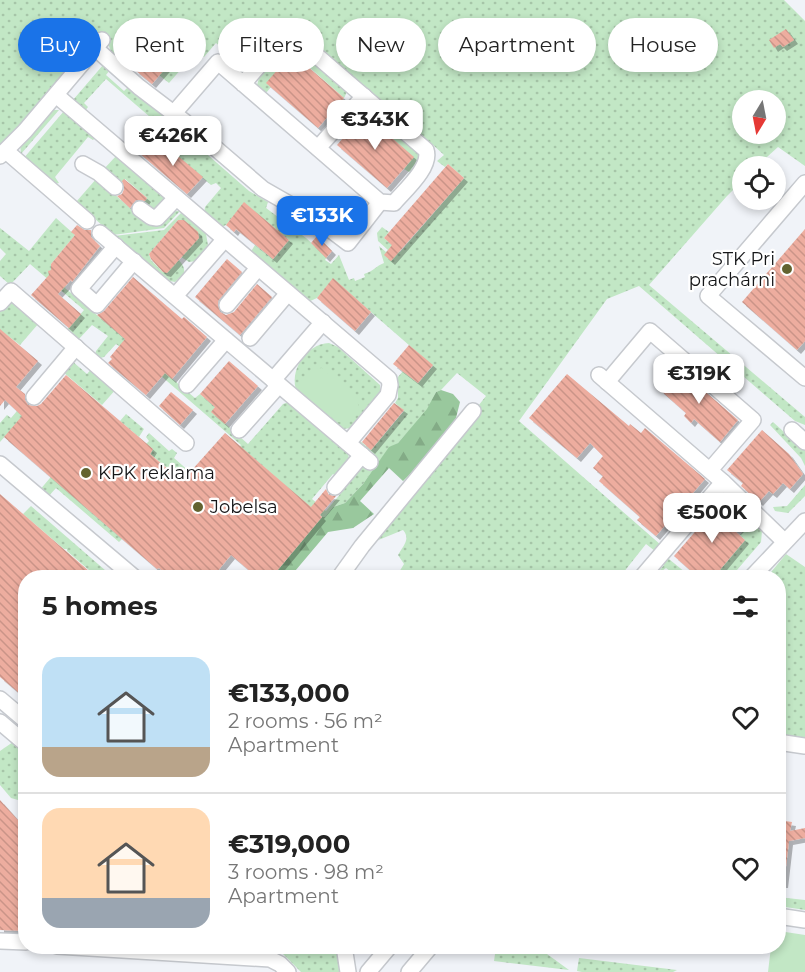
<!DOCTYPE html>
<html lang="en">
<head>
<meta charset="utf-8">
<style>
  body { margin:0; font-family:Montserrat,sans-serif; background:#f2f2f2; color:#222; height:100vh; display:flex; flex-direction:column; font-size:22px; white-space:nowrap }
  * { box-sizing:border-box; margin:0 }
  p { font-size:20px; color:#767676 }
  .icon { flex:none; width:33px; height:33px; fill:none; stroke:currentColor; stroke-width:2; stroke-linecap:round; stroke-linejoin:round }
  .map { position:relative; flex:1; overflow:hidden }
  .drawer { position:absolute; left:18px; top:570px; width:768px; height:384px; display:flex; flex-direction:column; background:#fff; border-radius:24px; box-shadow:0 3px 9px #0003 }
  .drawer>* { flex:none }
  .hud { position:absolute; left:18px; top:18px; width:770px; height:54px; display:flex; gap:12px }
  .needle { width:39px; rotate:190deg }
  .buttons { position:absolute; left:732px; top:90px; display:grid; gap:12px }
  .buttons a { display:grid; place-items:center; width:54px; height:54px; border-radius:50%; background:#fff; box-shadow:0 3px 9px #0003; font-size:30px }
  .price { position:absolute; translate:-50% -51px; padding:0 14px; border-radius:12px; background:#fff; color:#222; font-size:20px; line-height:39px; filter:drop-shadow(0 2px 3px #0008) }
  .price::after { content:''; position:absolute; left:50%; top:36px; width:18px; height:14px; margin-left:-9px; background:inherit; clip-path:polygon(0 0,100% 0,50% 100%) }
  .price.active { background:#1a73e8; color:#fff }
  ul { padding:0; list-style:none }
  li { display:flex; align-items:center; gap:18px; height:150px; padding:0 24px }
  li+li { border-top:2px solid #e0e0e0 }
  li span { display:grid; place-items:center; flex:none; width:168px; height:120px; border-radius:18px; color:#555 }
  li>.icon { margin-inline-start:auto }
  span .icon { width:72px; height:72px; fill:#fffc; stroke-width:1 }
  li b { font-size:26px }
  h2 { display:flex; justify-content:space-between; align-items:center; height:72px; padding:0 24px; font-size:26px }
  .tag { padding:0 21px; border-radius:27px; background:#fff; box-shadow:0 3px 9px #0003; font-size:21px; line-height:54px }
  .tag.active { background:#1a73e8; color:#fff }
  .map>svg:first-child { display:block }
  .grass { fill:url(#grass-dots); fill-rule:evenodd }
  .forest { fill:url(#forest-firs) }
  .pitch { fill:#c2e7c5 }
  .building { fill:url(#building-back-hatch); filter:url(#shadow) }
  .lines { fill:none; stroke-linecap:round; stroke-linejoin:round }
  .minor-casing { stroke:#c6c9ce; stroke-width:18 }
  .minor { stroke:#fff; stroke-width:15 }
  .poi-dot { fill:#636330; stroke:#fff; stroke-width:2 }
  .labels { text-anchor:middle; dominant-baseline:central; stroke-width:4.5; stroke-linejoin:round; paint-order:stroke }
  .poi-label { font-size:18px; fill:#151618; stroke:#fff; text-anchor:start }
</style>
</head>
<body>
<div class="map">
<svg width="805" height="972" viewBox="0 0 805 972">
  <defs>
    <pattern id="grass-dots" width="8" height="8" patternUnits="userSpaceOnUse" patternTransform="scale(1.5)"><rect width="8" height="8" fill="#c2e7c5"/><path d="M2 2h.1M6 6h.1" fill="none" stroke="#a6c5a8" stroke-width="1.8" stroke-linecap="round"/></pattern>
    <pattern id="forest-firs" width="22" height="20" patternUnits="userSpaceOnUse" patternTransform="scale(1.5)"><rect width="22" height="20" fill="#99c89d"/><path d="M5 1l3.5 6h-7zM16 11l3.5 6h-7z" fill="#83ab86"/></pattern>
    <pattern id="building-back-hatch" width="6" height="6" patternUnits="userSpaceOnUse" patternTransform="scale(1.5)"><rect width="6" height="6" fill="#edad9f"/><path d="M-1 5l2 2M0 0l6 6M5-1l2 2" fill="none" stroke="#ca9488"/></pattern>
    <filter id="shadow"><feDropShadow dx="4" dy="4" stdDeviation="0" flood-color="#0004"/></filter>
  </defs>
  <rect width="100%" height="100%" fill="#f0f3f8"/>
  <g class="grass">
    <path d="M0,0H784L805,21V166L778,147L757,166H742V181L727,196L649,285L805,417V425L795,421L639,286L607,299L519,421L661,545L655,551L646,544L623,573L624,577H396L404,564L398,555C403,546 411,539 403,530L376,541L375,537L486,396L457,373L441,390L436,392L428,409L398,443L389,448L363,484L345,503L333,507L325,517H322L243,449L202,497L150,454L153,449L146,444L149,441L146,437L149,433L169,451L172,449L177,453L174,458L206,486L241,445L153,369L116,344L104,357L97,359L95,355L96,351L108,336L92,325L78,340L65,332L84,310L30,264L10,285L0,276V261L6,254L0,248V228L29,251L56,218L75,235L51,264L54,270L49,271V273L66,285L65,288L195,398L200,394L215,407L212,412L248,444L283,404L289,402L347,450L350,462L338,478L333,474L312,499L326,511L347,486L343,482L359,467L373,470L377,462L359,442L360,441L371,450L404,411L395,403L398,398V377L403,371L418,383L433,366L333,279L317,298L308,302L250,253L255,245L273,259L289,240L244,203L226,225L219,228L204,214L205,207L221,188L216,183L211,185L159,141L150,151L141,153L128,142L150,117L106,79L84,103L88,107L85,111L73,100L103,65L110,70L106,75L124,91L129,86L249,191L268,202L266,208L306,238L327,257L325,260L331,264L339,255L349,280L354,278L355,281L365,277L364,274C374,271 376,266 384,263L379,246L386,252L388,250L378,241L377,233L382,227L389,232L384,238L400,252L464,178L448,164L445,167L437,161L444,155L432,144H427L285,21L260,39L240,63L216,43L204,57L197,51L169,83L159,75L196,33L179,19L130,73L113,58L107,40L90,35L83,44L86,48L0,149ZM742,100H776V134H742Z"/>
    <path d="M292,46L300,48L347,92L344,98L293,53L284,63L277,57L285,49Z"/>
    <path d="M273,62L280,68L271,87L266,93L257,85L259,78Z"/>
    <path d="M49,110H59L21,154L20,144Z"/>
    <path d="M64,111L67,112L95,138L93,140L88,137L55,177L59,183L55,184L23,159Z"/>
    <path d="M372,111L419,150L420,159L413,172H409L404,169L413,157L367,116Z"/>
    <path d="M117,155L162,194L165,200L157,214L141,205L147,198L125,179L120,184L103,170Z"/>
    <path d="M97,178L134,212L180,211L164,228L113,235L76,202Z"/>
    <path d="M182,212L206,234L208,245L196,261L189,262L181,257L198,233L184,220H178L149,254L151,260L163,272L179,260C183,265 185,268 184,274L175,282L165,280L114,236L164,230Z"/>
    <path d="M9,302H13L39,323L20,345L0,330V309Z"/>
    <path d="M329,343L338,347L380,385V394L352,428L342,429L297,393C288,371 306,344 329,343Z"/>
    <path d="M72,361L87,374L93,367L117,388L102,405L63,372Z"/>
    <path d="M17,411L23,416L0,442V423L7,415L11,418Z"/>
    <path d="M126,414L144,429L139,437L120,421Z"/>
    <path d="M98,421L100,423L53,479L122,539L119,542L56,488L47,498L39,491Z"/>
    <path d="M773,422L805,451V466L801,458L770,425Z"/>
    <path d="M805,485V496L788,513L775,511L773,507L787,506Z"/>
    <path d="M31,506L113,577H97L67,551V549H64L23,514Z"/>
    <path d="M752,521L762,531L761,542L731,577L713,578L745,540L740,535Z"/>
    <path d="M786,554L805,567V738L779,734L778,578L767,577Z"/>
    <path d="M664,555L691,577H673L675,575L666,568L655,576L664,565L662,557Z"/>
    <path d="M13,742L25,753V802L11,798L0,785V751Z"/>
    <path d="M778,897L805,900V910L779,906Z"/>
    <path d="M285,947L287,950L338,954L344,972H301L283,954L272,949L284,950Z"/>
    <path d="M496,947L547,954L569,970L494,961Z"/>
    <path d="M579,958L677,970L673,972H582L577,971Z"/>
  </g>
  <path class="forest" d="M441,390L453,394L460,402L454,426L443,435L429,456L403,481L389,468L360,501L374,514L353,528L328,532L290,577L271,578L322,517H325L333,507L345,503L363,484L389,447L398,443L427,409L436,392Z"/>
  <g class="pitch">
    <path d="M322,368L357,398L359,409L347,422H337L301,391V381L312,369Z"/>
    <path d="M779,931L805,935V972H768L771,947L778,946Z"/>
  </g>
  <g class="building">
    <path d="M179,19L196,33L152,84L135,70Z"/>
    <path d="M786,29L794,40L783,47L780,44L774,48L769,40Z"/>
    <path d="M292,53L344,98L318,128L266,83Z"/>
    <path d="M364,114L414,157L387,188L337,145Z"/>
    <path d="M159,140L203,177L187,194L137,151H150Z"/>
    <path d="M448,164L464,178L391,261L384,255L392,245L384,238Z"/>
    <path d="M124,179L147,198L145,201L136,200L130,208L117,196L122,194L124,189L122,181Z"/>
    <path d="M244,202L289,240L273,259L236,229L234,232L226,225Z"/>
    <path d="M178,220H184L198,232L199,238L167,273L163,272L151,259L149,254Z"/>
    <path d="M77,225L85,230H91V237L100,246L72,282L71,280L58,294L81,314L69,328L31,295L49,275L48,271L51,270V264L75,235L71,232Z"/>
    <path d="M805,229V341L797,350L742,302Z"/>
    <path d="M317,236L332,251L326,258L311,243Z"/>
    <path d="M227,259L242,272L218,301L220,312L226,315L234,312L257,284L272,297L240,335L195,297Z"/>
    <path d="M133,277L182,319L184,317L207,337L172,379L165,373L146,395L108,363L112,359L110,357L125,339L97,315L104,311Z"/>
    <path d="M333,278L371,312L355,331L317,298Z"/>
    <path d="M0,329L38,361L16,387L25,394V400L28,405L37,406L41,404L66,375L153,449L150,454L182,481L225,433L311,507L326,489L329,495L336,496L320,515L322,517L271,578H258L231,555L212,578H170L159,568L157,569L4,437L22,416L5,400L0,406Z"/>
    <path d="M409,345L433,365L418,383L393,364Z"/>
    <path d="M229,361L258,386L225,424L211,412L215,407L200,394Z"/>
    <path d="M679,369L738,420L720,442L694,419L691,423L684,416L686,413L660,390Z"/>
    <path d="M567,374L629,426L630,424L641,433L645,428L705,479L656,536L637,520L640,517L599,481L603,476L593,468L603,456L590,443L577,458L529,418Z"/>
    <path d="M171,392L193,410L180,425L159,406Z"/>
    <path d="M394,403L404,410L371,450L362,442Z"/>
    <path d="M762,430L789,454L803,474L790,489L783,483L773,494L769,491L759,502L741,486L743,483L727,470Z"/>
    <path d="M0,494L97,578H26V699L0,677Z"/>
    <path d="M720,503L744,524L736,532L745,540L713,578H699L674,556Z"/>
    <path d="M0,800L26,829V931L0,930Z"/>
    <path d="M778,820L792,822L790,831L805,828V838L789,841L784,884H778Z"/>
  </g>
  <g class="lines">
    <g class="minor-casing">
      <g id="minor">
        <path d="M95,48L139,87L185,122L263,189L319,221L348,243L380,202"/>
        <path d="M56,95L389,379L390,385L388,395L348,443"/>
        <path d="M174,113L218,62L380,202L394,203C404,191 432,167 426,150L295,37L290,36L281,40L243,84"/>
        <path d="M318,148L364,96"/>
        <path d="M6,151L87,221"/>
        <path d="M0,156L25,131L102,40"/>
        <path d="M83,164L99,173L115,187"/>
        <path d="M805,183L708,296L805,378"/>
        <path d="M140,209L151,217L157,218L176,198"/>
        <path d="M100,233L370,462"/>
        <path d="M116,246L79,289L97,305L134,261"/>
        <path d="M175,296L224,240"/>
        <path d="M0,303L11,291L186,443"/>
        <path d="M227,305L258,268"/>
        <path d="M250,338L288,293"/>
        <path d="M599,375L723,482L784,541"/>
        <path d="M273,380L323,322"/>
        <path d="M607,382L650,331L753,420L710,470"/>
        <path d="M187,385L226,340"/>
        <path d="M34,397L76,347"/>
        <path d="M239,430L279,385"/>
        <path d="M792,430L805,442"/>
        <path d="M0,464L135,578"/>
        <path d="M335,487L362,455"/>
        <path d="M339,578L362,546L473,411"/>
        <path d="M641,578L723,482"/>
        <path d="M751,578L805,521"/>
        <path d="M0,699L26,721"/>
        <path d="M0,722L26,744"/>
        <path d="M778,742L805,746"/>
        <path d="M778,916L805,920"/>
        <path d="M0,941L26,942"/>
        <path d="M57,946L270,959L280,964L288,972"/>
        <path d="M344,946L348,972"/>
        <path d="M368,972L390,946"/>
        <path d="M409,972L431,946"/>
      </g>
    </g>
    <use href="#minor" class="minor"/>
  </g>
  <g class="poi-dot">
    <circle cx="787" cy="269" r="6"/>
    <circle cx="86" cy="473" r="6"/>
    <circle cx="198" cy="507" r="6"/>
  </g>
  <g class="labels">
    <g class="poi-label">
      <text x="775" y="259" text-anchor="end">STK Pri<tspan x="775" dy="21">prachárni</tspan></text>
      <text x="98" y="473">KPK reklama</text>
      <text x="210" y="507">Jobelsa</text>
    </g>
  </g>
</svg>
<div class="buttons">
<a><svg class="needle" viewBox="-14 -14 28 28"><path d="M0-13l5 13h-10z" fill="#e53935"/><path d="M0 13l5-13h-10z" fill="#767676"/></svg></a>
<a><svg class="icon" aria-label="locate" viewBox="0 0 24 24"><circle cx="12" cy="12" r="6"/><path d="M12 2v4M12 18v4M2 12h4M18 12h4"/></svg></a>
</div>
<b class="price" style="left:375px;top:151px">€343K</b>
<b class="price" style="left:173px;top:167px">€426K</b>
<b class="price active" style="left:322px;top:247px">€133K</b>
<b class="price" style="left:699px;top:405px">€319K</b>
<b class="price" style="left:712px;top:544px">€500K</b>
<div class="hud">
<a class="tag active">Buy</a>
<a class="tag">Rent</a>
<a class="tag">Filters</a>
<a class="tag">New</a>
<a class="tag">Apartment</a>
<a class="tag">House</a>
</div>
<section class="drawer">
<h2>5 homes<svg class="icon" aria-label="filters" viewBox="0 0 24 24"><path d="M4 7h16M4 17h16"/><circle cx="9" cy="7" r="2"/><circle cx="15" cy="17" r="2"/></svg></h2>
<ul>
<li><span style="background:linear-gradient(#bfe0f5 75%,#b9a48a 0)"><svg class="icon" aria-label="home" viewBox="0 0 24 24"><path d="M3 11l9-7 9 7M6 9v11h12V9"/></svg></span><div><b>€133,000</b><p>2 rooms · 56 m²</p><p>Apartment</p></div><svg class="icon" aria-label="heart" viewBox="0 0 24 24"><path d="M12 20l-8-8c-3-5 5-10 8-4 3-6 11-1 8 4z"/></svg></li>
<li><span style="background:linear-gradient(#ffd9b3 75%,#9aa5b1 0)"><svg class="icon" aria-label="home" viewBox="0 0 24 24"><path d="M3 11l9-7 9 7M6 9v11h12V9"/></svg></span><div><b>€319,000</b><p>3 rooms · 98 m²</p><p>Apartment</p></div><svg class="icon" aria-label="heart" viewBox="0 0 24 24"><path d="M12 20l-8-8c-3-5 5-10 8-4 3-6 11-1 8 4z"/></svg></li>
</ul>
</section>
</div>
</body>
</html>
